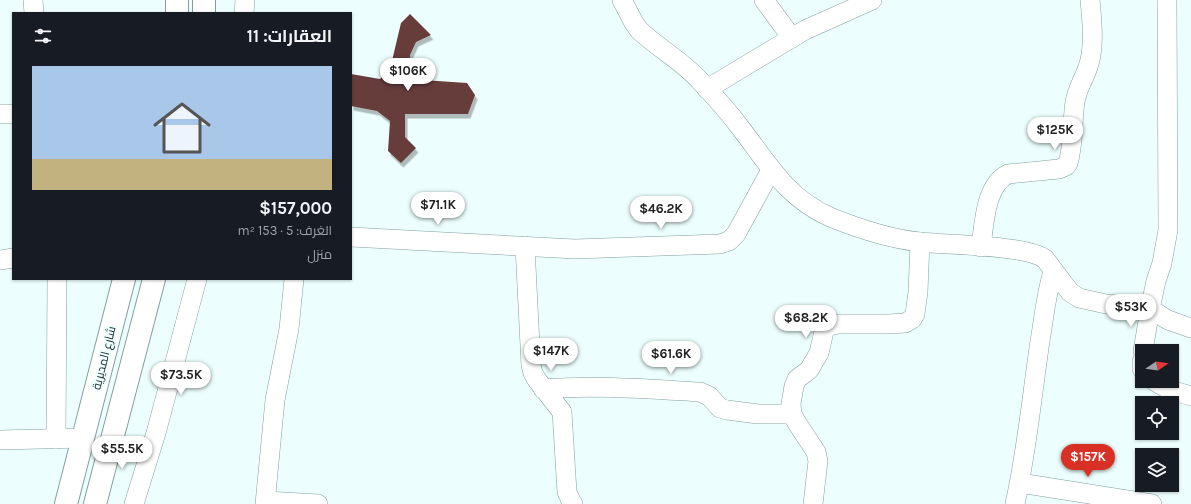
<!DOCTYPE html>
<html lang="ar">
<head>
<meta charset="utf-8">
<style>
  body { margin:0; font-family:Karla,Cairo,sans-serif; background:#242831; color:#f1f3f6; direction:rtl; height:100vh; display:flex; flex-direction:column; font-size:15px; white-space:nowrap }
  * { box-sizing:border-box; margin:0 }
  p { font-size:13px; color:#9ea1a6 }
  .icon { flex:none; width:22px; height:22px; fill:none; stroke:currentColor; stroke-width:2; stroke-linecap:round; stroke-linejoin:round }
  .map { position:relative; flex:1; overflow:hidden; direction:ltr }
  .side { position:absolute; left:12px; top:12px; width:340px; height:268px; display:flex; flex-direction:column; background:#171b24; border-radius:0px; box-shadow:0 1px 3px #0004; direction:rtl }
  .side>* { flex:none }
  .needle { width:26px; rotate:77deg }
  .tools { position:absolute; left:1135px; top:344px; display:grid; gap:8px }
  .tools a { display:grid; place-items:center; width:44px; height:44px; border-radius:0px; background:#171b24; box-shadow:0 1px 3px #0004; font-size:20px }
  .price { position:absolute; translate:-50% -34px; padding:0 9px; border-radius:14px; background:#fff; color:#222; font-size:13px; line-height:26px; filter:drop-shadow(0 1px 2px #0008) }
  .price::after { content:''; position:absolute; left:50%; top:24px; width:12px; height:9px; margin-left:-6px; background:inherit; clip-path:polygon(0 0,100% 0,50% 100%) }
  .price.current { background:#d93025; color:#fff }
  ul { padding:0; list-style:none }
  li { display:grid; align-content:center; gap:8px; height:212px; padding:0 20px }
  li span { display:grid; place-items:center; height:124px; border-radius:0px; color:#555 }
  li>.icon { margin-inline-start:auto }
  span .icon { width:72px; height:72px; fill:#fffc; stroke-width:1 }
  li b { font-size:17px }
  h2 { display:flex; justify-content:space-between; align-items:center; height:48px; padding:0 20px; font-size:17px }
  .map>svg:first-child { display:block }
  .building { fill:#663c3a; filter:url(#shadow) }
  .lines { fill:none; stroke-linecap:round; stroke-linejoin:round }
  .street-casing { stroke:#829f9f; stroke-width:20 }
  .secondary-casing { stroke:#829f9f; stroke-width:24 }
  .street { stroke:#fff; stroke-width:19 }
  .secondary { stroke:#fff; stroke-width:22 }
  .labels { text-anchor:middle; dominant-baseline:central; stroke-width:4; stroke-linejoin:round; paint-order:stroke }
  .street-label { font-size:12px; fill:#243030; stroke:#ecfffe }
</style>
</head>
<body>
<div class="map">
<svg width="1191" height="504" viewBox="0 0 1191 504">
  <defs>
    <filter id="shadow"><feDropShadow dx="2.5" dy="4.5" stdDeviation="0" flood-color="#0004"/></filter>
  </defs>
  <rect width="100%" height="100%" fill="#ecfffe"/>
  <path class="building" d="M410,14L431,35L416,42L410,55L408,79L467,83L475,95L468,114H405V137L416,148L401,163L388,151L390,121L377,111L351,106V74L380,79L386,73L391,65L401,23Z"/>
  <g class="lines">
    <g class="street-casing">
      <g id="street">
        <path d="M33,0L34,13"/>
        <path d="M622,0L634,23L639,30C659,49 684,62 702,83C715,97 728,111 739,126C768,163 785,197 830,217C857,228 891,239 920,242C946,245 1027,245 1045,259L1070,292L1079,298L1106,304L1136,305L1150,309L1168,320L1191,328"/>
        <path d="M764,0L792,38"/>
        <path d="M244,13L245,0"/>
        <path d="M707,89L805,30L872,0"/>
        <path d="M0,114H13"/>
        <path d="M351,237L575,249L720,244L729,241L736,234L771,170"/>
        <path d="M525,246L531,365L533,373L537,380L562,412L567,492L571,501L573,504"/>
        <path d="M981,247C984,225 985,185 1008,174L1059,169L1066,166L1068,163C1074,144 1072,121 1075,102C1077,89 1084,79 1088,67C1095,48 1092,20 1090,0"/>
        <path d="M0,260L13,258"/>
        <path d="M1143,351L1150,309L1156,281L1162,263L1168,230L1167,0"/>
        <path d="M1142,361V369"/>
        <path d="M1154,381L1170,390L1191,396"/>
        <path d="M543,389C596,385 647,389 700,392L709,396L720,408L727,410L758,414H792"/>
        <path d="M56,439L57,279"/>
        <path d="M0,440L84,438"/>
        <path d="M1020,483L1152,504"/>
        <path d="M266,501L318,504"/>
        <path d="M134,504L156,433L197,279"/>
        <path d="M265,504L275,400L289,329L294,279"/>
        <path d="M813,504L818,461L816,452L797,423L792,414L791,404L794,386L797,379L809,370L819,353L825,327L838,324H888L905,323L912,319L915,314L918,292L920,242"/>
        <path d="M1015,504C1027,450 1032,395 1040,341C1044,318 1046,294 1053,272"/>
      </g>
    </g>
    <g class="secondary-casing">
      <g id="secondary">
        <path d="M177,13V0"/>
        <path d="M204,13V0"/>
        <path d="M66,504L124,279"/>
        <path d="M95,504L154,279"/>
      </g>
    </g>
    <use href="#street" class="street"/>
    <use href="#secondary" class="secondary"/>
  </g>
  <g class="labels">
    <g class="street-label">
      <text transform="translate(104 358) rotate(-76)">شارع المديرية</text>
    </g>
  </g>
</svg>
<div class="tools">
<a><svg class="needle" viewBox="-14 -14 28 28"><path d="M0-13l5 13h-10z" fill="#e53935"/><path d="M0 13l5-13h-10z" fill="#9ea1a6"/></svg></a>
<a><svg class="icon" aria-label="locate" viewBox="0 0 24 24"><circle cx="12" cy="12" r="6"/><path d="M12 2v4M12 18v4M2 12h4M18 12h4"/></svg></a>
<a><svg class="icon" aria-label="layers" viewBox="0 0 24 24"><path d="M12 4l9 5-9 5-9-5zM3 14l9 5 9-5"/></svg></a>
</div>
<b class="price" style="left:408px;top:92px">$106K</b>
<b class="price" style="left:1055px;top:151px">$125K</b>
<b class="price" style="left:438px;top:226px">$71.1K</b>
<b class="price" style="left:661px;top:230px">$46.2K</b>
<b class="price" style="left:1131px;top:328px">$53K</b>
<b class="price" style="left:806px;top:339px">$68.2K</b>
<b class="price" style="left:551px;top:372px">$147K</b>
<b class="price" style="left:671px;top:375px">$61.6K</b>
<b class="price" style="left:181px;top:396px">$73.5K</b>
<b class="price" style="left:122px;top:470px">$55.5K</b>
<b class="price current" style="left:1088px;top:478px">$157K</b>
<section class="side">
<h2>العقارات: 11<svg class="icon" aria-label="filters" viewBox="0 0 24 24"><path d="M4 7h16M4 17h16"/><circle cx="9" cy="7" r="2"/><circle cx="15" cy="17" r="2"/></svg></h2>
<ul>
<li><span style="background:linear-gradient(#a9c7e8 75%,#c2b280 0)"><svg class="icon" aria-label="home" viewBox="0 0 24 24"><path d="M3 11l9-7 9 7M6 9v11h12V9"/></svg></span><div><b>$157,000</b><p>الغرف: 5 · 153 m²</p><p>منزل</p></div></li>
</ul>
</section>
</div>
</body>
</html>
